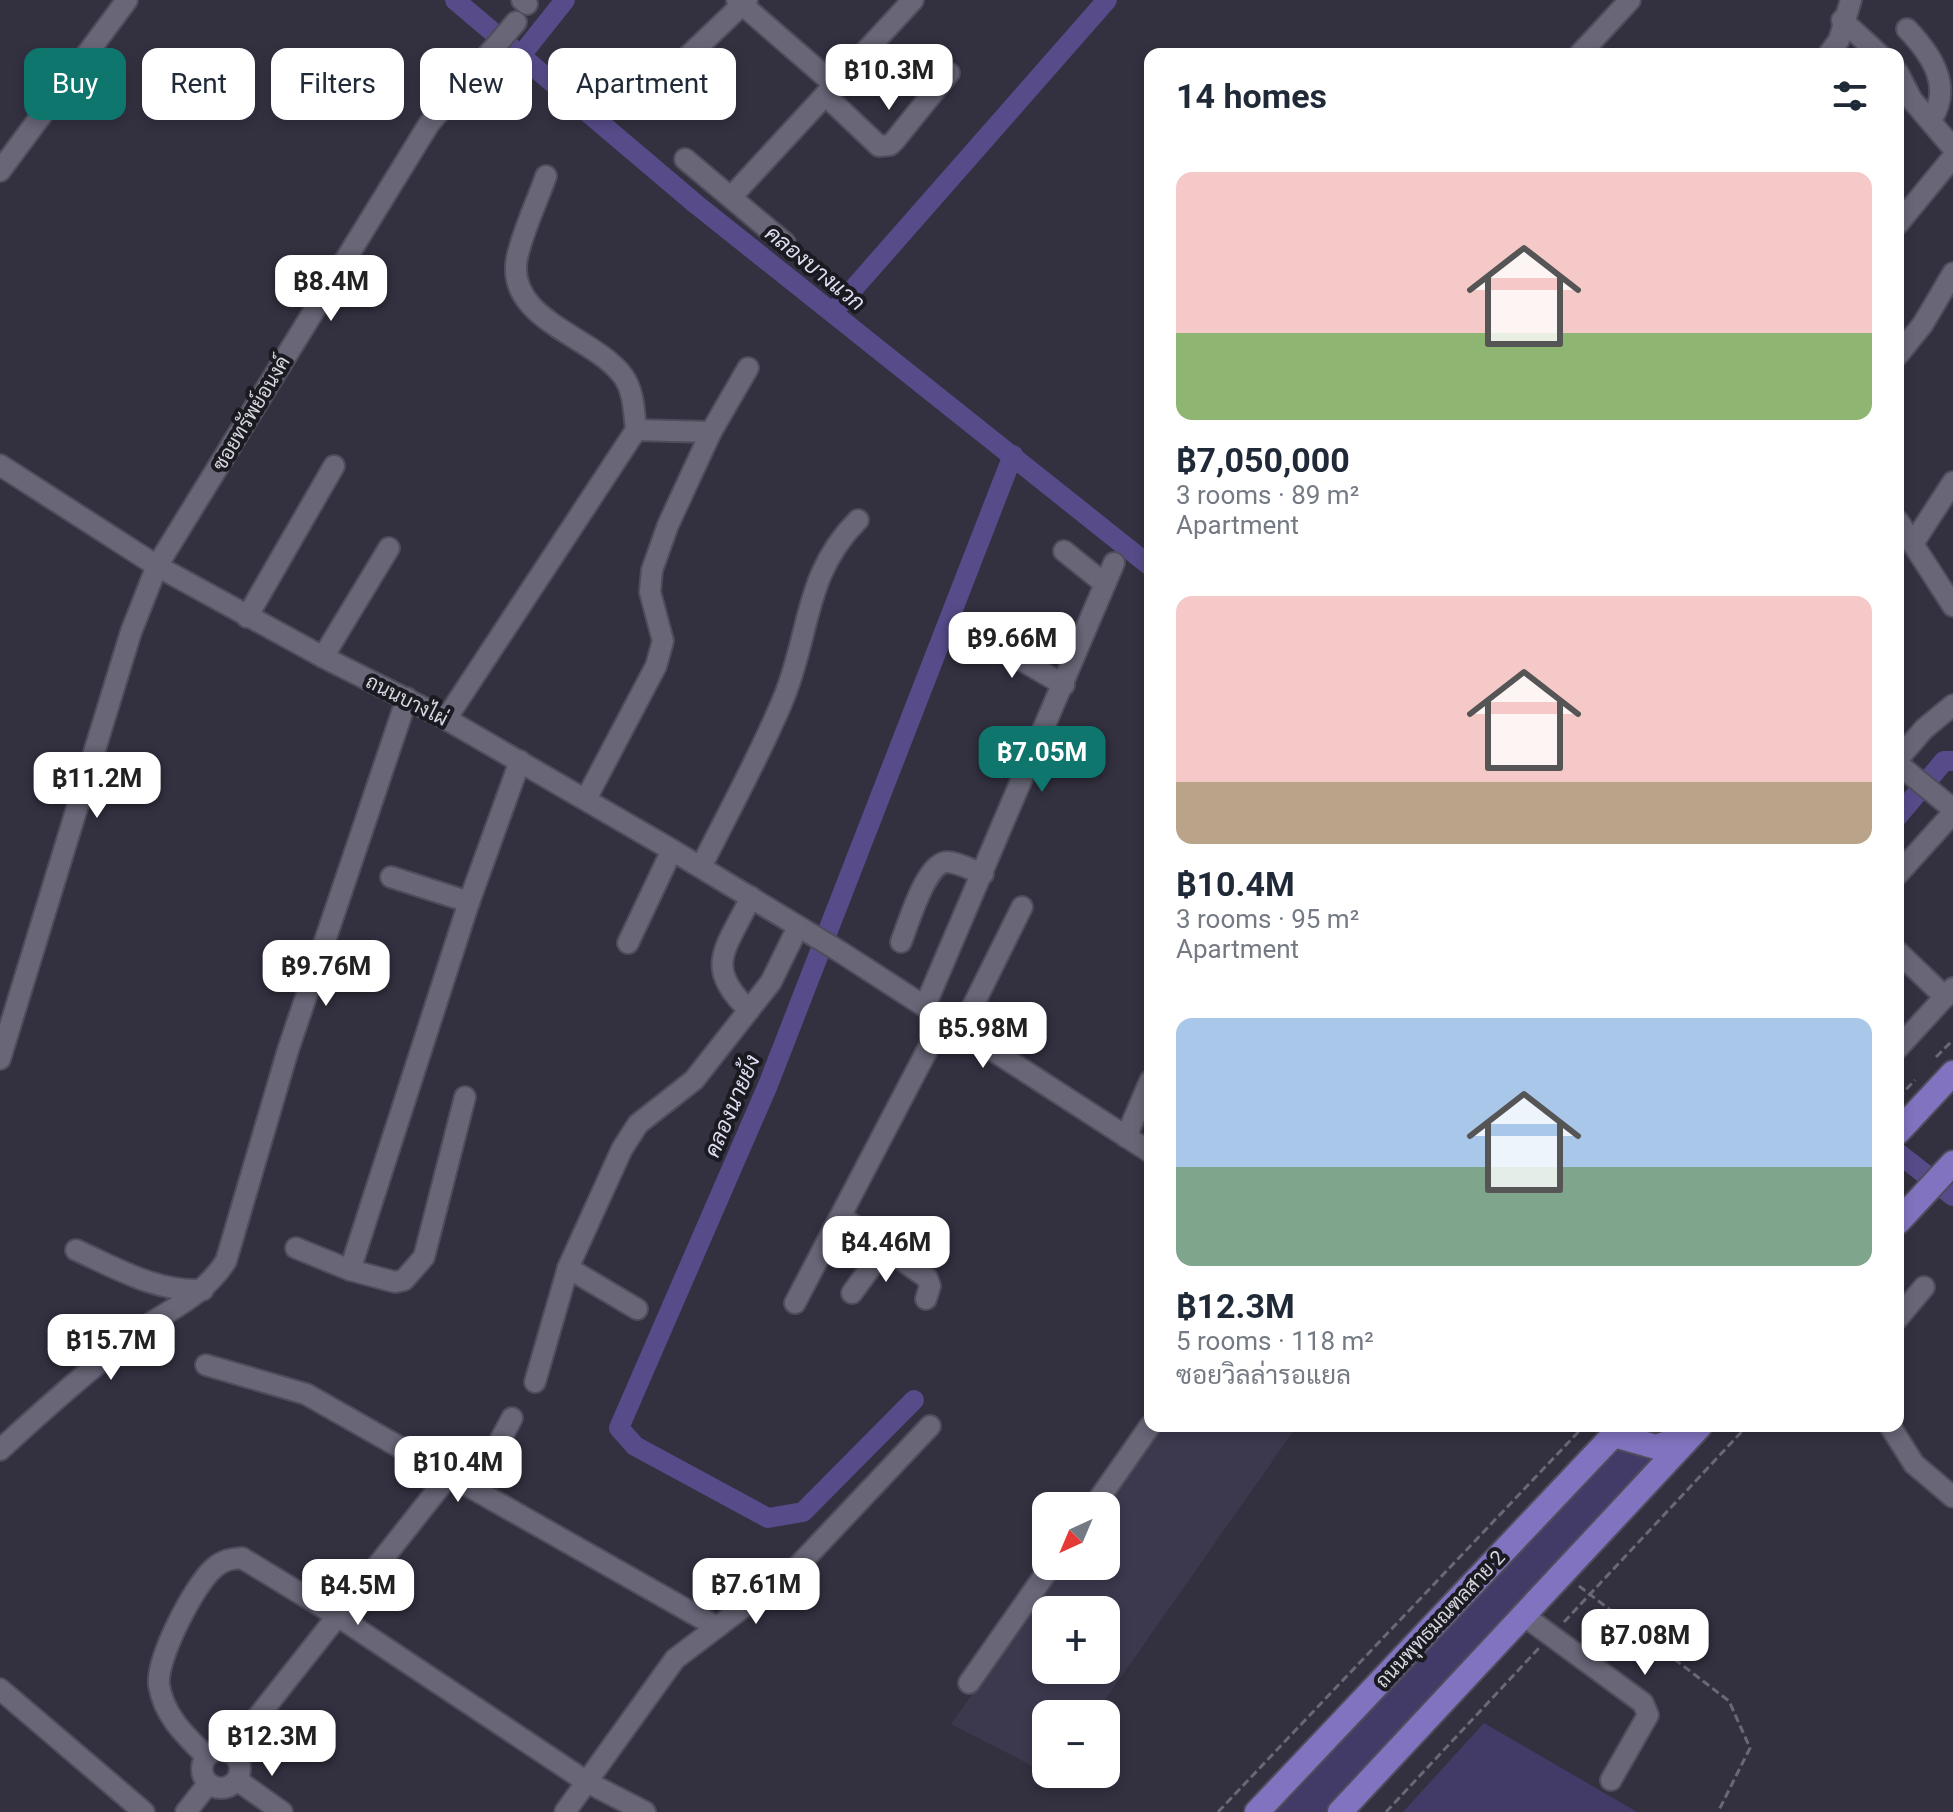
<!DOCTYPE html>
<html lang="en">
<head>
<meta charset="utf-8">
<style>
  body { margin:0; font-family:Roboto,Sarabun,sans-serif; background:#f6f6f7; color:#1f2937; height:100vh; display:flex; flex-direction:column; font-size:30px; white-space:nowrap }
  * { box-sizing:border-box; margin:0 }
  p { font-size:26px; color:#747a83 }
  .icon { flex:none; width:44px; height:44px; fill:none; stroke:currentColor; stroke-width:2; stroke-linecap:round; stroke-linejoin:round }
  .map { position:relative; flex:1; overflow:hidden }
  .sheet { position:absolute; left:1144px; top:48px; width:760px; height:1384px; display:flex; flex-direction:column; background:#fff; border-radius:16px; box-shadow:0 4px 12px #0003 }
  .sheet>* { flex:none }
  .top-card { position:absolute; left:24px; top:48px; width:760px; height:72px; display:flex; gap:16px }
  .needle { width:52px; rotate:224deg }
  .tools { position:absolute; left:1032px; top:1492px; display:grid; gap:16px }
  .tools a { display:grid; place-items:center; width:88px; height:88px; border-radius:16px; background:#fff; box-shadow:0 4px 12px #0003; font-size:40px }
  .price { position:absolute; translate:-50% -68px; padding:0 18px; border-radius:16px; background:#fff; color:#222; font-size:26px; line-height:52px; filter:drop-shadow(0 2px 4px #0008) }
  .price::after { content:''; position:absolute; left:50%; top:48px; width:24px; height:18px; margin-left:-12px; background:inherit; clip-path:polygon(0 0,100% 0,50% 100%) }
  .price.selected { background:#0f766e; color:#fff }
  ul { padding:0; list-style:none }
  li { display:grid; align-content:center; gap:16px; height:424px; padding:0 32px }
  li span { display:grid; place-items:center; height:248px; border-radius:16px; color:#555 }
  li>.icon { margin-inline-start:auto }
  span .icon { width:144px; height:144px; fill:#fffc; stroke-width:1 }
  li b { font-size:34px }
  h2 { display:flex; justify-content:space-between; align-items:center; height:96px; padding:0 32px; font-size:34px }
  .tag { padding:0 28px; border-radius:16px; background:#fff; box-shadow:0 4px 12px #0003; font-size:28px; line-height:72px }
  .tag.selected { background:#0f766e; color:#fff }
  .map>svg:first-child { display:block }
  .built { fill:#3c394e; fill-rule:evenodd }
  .green { fill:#423b67 }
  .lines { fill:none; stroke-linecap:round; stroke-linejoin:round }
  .canal { stroke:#574b8a; stroke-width:20 }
  .minor-casing { stroke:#4f4d5b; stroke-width:24 }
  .major-casing { stroke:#4f4d5b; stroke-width:28 }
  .path { stroke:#696875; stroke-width:3; stroke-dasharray:8 4; stroke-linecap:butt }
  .minor { stroke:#686677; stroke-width:20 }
  .major { stroke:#8273c0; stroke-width:24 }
  .labels { text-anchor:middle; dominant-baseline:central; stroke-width:8; stroke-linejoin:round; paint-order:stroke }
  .street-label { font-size:20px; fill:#d7d6e0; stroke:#1a1a21 }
  .water-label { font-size:22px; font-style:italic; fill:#dfddf0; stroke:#1a1a21 }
</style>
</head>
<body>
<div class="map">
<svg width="1953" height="1812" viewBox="0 0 1953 1812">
  <rect width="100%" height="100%" fill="#333140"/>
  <path class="built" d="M1163,1426H1297L1095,1714H1046V1773L951,1724L1063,1566H1106V1506ZM1046,1610H1106V1670H1046Z"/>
  <g class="green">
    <path d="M1616,1449L1638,1453L1653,1462L1326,1812H1269Z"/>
    <path d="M1484,1723L1637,1812H1403Z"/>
  </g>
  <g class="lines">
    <g class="canal">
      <path d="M455,0L697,205L1150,566"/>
      <path d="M522,54L565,0"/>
      <path d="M833,312L1107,0"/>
      <path d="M1898,816L1944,761H1953"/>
      <path d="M1898,1153L1953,1196"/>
      <path d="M914,1400L803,1512L768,1518L635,1446L619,1428L768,1085L1013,455"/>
    </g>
    <g class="minor-casing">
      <g id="minor">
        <path d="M522,0L527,4"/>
        <path d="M737,0L835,85"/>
        <path d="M1842,20L1879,54"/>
        <path d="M1907,29C1932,55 1953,87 1931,120"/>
        <path d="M1580,54L1630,0"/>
        <path d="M1829,54L1839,40L1851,0"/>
        <path d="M683,61L747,0"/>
        <path d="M1898,73L1912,100L1953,148"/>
        <path d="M825,95L879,146L890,145L895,140L949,73"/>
        <path d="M685,159L785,243"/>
        <path d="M0,171L127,0"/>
        <path d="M732,196L913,0"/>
        <path d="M1898,224L1953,157"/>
        <path d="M1898,355L1923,324L1953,273"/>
        <path d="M636,430L711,432"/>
        <path d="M0,465L157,566L323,657L446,719L672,850L839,951L1150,1152"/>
        <path d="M1898,521L1953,606"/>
        <path d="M1914,542L1953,482"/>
        <path d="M1064,551L1105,584"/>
        <path d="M247,617L334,466"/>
        <path d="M982,637L1064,685"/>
        <path d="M323,657L389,548"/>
        <path d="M446,719L636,430C634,412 634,391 623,376C594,336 505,320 517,258C523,230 537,202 546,176"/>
        <path d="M1898,759L1924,729L1953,705"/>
        <path d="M1898,764L1953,809"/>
        <path d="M586,799L656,666L663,641L650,592L652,570L668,525L711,432L748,368"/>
        <path d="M701,867C728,813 758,759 782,702C811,634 803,575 858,520"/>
        <path d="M1898,874L1953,813"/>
        <path d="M391,877L469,902"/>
        <path d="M901,942C908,925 926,862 947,862C958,862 973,871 983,874"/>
        <path d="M628,943L672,850"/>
        <path d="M1898,952L1945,997"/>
        <path d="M925,1006L1114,563"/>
        <path d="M749,1010C702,966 727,948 751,897"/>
        <path d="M961,1030L1022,907"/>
        <path d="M1898,1048L1953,988"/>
        <path d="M0,1059L131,632L157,566L429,124L516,22"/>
        <path d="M1126,1137L1150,1081"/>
        <path d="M842,1217L927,1278L930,1286L926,1299"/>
        <path d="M296,1248L350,1270L469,902L520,761"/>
        <path d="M76,1250C118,1269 156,1292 203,1290"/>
        <path d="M568,1268L637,1309"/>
        <path d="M350,1270L395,1282L404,1280L424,1257L465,1097"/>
        <path d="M852,1293L885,1248"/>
        <path d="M795,1303L944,1018"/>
        <path d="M1898,1318L1924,1287"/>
        <path d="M206,1365L306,1394L717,1627"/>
        <path d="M535,1382L568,1268L622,1149L638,1124L694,1080L771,982L798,927"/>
        <path d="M1890,1426L1914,1464L1953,1497"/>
        <path d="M0,1450C42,1411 85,1373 131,1337C164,1311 202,1299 226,1261L288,1050L407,698"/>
        <path d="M475,1488L512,1418"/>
        <path d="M1094,1506L1150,1426"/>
        <path d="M1523,1615L1643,1703L1648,1715L1611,1780"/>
        <path d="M969,1683L1051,1566"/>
        <path d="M0,1689L144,1812"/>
        <circle cx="221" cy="1769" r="19"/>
        <path d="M230,1752L450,1474"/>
        <path d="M206,1756C185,1735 164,1716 159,1685C156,1659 194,1585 214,1568C223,1560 230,1559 242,1558L339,1617L587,1782L645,1812"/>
        <path d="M237,1780L282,1812"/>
        <path d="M186,1812L208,1784"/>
        <path d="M565,1812L675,1659L799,1565L930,1426"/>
      </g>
    </g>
    <g class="major-casing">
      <g id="major">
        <path d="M1898,1132L1953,1073"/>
        <path d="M1898,1222L1953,1163"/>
        <path d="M1614,1435L1656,1447L1686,1437"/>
        <path d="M1257,1812L1622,1426"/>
        <path d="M1340,1812L1700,1426"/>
      </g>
    </g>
    <g class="path">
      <path d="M1936,1057L1953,1040"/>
      <path d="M1898,1098L1915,1080"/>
      <path d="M1579,1586L1729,1701L1750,1748L1718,1812"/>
      <path d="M1564,1622L1747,1426"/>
      <path d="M1218,1812L1584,1426"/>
      <path d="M1386,1812L1539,1648"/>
    </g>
    <use href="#minor" class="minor"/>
    <use href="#major" class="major"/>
  </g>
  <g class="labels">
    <g class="street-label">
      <text transform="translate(251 413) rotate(-59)">ซอยทรัพย์อนงค์</text>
      <text transform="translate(407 700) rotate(27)">ถนนบางไผ่</text>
      <text transform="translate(1440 1619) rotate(-47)">ถนนพุทธมณฑลสาย 2</text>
    </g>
    <g class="water-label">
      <text transform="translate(815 268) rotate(39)">คลองบางแวก</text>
      <text transform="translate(732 1106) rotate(-67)">คลองนายย้ง</text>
    </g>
  </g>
</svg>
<div class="tools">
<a><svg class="needle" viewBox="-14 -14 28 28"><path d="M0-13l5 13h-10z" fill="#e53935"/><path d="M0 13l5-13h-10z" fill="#747a83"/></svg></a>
<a>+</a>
<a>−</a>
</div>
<b class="price" style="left:889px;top:112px">฿10.3M</b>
<b class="price" style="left:331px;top:323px">฿8.4M</b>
<b class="price" style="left:1012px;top:680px">฿9.66M</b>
<b class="price selected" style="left:1042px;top:794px">฿7.05M</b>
<b class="price" style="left:97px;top:820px">฿11.2M</b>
<b class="price" style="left:326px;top:1008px">฿9.76M</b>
<b class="price" style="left:983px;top:1070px">฿5.98M</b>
<b class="price" style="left:886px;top:1284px">฿4.46M</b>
<b class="price" style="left:111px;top:1382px">฿15.7M</b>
<b class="price" style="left:458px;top:1504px">฿10.4M</b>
<b class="price" style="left:756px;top:1626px">฿7.61M</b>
<b class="price" style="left:358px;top:1627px">฿4.5M</b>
<b class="price" style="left:1645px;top:1677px">฿7.08M</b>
<b class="price" style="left:272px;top:1778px">฿12.3M</b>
<div class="top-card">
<a class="tag selected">Buy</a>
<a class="tag">Rent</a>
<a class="tag">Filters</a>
<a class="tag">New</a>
<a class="tag">Apartment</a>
</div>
<section class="sheet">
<h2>14 homes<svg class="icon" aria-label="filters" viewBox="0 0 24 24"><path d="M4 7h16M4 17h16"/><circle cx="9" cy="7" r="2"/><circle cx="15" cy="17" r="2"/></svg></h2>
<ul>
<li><span style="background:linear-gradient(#f6c9c9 65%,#8fb573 0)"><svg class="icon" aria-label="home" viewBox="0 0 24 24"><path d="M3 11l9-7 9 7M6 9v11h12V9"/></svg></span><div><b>฿7,050,000</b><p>3 rooms · 89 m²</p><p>Apartment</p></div></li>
<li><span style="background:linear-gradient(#f6c9c9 75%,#b9a48a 0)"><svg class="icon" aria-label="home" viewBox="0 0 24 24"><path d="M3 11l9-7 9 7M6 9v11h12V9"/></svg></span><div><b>฿10.4M</b><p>3 rooms · 95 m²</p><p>Apartment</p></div></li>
<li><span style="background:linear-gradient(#a9c7e8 60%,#7fa58c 0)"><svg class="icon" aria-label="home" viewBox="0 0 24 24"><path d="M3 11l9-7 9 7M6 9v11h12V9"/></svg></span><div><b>฿12.3M</b><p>5 rooms · 118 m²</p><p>ซอยวิลล่ารอแยล</p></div></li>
</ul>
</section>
</div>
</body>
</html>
